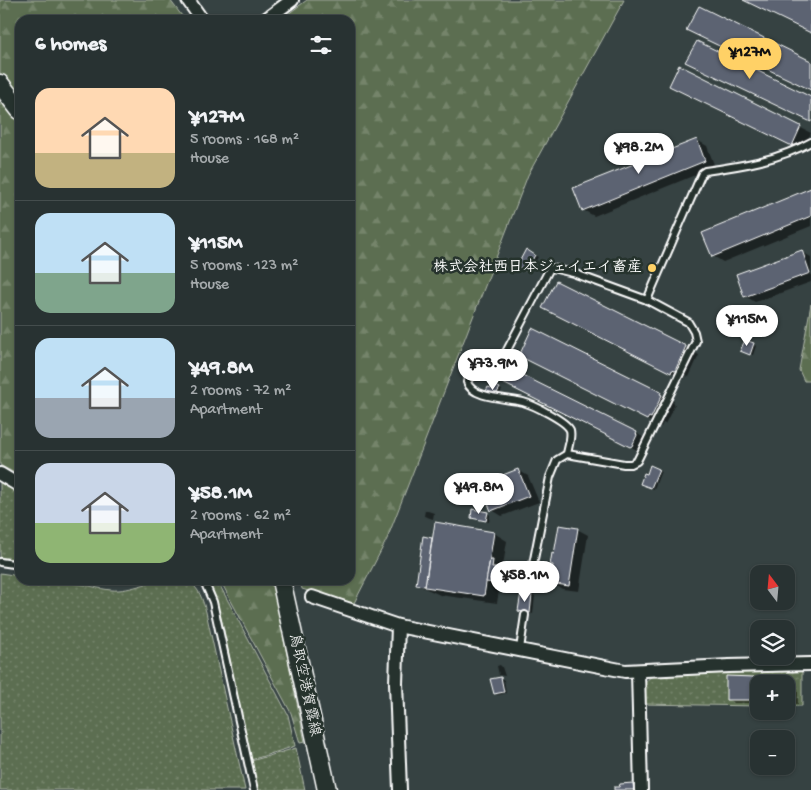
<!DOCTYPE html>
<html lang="en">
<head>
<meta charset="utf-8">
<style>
  body { margin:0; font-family:"Gochi Hand","Klee One",sans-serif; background:#343e3e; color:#f1f3f6; height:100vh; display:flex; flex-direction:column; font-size:19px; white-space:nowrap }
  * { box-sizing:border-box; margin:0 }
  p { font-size:16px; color:#a5aaac }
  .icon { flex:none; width:28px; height:28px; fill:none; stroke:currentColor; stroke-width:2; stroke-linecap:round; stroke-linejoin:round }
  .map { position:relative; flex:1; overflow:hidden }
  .side { position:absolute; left:15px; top:15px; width:340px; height:570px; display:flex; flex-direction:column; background:#283232; border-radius:15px; box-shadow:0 1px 4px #0004,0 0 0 1px #444d4d }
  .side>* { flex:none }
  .needle { width:32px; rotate:344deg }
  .buttons { position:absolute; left:750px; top:565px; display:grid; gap:10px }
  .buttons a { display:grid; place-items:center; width:45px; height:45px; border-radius:10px; background:#283232; box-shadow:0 1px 4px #0004,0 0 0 1px #444d4d; font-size:25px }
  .price { position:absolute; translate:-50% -42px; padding:0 11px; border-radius:18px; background:#fff; color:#222; font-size:16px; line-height:32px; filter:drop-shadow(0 1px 2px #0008) }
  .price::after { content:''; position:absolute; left:50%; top:30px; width:15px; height:11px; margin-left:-8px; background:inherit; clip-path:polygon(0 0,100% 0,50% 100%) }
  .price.selected { background:#ffd166; color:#111 }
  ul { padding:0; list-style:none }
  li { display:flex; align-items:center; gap:15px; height:125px; padding:0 20px }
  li+li { border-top:1px solid #444d4d }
  li span { display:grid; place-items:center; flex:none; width:140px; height:100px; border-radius:15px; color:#555 }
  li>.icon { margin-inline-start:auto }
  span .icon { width:60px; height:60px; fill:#fffc; stroke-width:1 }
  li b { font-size:21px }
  h2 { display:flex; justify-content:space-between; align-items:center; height:60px; padding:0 20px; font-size:21px }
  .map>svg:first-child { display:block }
  .grass { fill:url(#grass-dots); stroke:#aeb6a8 }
  .forest { fill:url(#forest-firs); stroke:#aeb6a8 }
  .shadow { fill:#0007 }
  .building { fill:#5c6472; stroke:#fff }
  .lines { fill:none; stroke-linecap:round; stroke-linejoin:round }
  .lane-casing { stroke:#fff; stroke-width:10 }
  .street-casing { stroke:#fff; stroke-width:16 }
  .secondary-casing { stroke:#fff; stroke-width:21 }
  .lane { stroke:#26332d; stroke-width:6 }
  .street { stroke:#26332d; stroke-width:12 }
  .secondary { stroke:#26332d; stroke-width:18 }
  .poi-dot { fill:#ffd166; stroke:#26332d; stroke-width:2 }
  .labels { text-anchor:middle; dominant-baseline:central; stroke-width:5; stroke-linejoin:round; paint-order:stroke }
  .poi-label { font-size:15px; font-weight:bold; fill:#fff; stroke:#26332d; text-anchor:end }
  .street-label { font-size:15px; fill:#fff; stroke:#26332d }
</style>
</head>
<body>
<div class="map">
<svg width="811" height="790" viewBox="0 0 811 790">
  <defs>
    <pattern id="grass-dots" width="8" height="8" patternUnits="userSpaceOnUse" patternTransform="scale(1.25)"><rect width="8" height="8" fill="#5c6e51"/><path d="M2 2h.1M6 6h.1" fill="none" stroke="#74846b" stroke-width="1.8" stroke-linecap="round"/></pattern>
    <pattern id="forest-firs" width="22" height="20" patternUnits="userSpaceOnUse" patternTransform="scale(1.25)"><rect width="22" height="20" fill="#5c6e51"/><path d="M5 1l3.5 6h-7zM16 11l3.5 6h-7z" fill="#74846b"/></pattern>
  </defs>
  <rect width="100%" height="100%" fill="#364242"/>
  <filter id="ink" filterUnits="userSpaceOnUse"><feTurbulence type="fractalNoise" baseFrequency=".02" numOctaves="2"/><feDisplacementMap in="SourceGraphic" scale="10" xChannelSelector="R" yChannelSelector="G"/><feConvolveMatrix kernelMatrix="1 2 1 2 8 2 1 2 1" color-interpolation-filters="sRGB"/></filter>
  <g filter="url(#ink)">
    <g class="grass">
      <path d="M0,481L20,492V560L0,557Z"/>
      <path d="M0,573L20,576V580C42,580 63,582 85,585C95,587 108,591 119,590C138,589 168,573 187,581C199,586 203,601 206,612L245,790H0Z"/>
      <path d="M208,580H217L288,715L295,746L251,760L223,626L216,601Z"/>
      <path d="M802,668V706H786V684H759V706L642,704C642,690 640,685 652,676Z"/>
      <path d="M296,748L305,790H258L251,761Z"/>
    </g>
    <g class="forest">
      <path d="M0,0H170L185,20H20V476L0,465Z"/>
      <path d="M307,0H624L528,175L387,539L353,605L302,589L300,580H350V20H280Z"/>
      <path d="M811,304V381H804L799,370Z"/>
      <path d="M220,580H270L272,582L305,742L300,743L291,713Z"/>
    </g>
    <g class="shadow">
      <path d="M701,37L811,62V90Z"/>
      <path d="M680,67L811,133L802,151L681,92Z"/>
      <path d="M697,140L707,146L715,167L594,216L583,210Z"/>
      <path d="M811,189V226L723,262L713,256Z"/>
      <path d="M527,251L538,257L530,271L519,265Z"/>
      <path d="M802,252L811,257V282L755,302L745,296Z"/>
      <path d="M557,316L685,347L699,355L689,377L686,376L685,379Z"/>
      <path d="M533,330L674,401L673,403L675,404L665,424L663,423L661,427L520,356Z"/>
      <path d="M753,344L756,346L753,355L744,353Z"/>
      <path d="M505,383L636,433L646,439L641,452Z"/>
      <path d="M496,387L502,390L499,396L488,391H494Z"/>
      <path d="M518,470L528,476L539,502L502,516L492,510Z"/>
      <path d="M659,470L661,471L654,489L644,485L647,475Z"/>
      <path d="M425,510L434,513L433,519L424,516Z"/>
      <path d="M487,513L490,515L489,522L472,518Z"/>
      <path d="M577,529L588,535L579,591L562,589L552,583L554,566L551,564L555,555Z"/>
      <path d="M494,533L507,541L497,603L440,595L418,585L432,539L434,540Z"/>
      <path d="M532,595L535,596L533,614L520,610Z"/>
      <path d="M500,665L502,667L505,676L499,675L497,666Z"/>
      <path d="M501,678L504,680L506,693L498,695L495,693Z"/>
      <path d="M754,678L760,682V684H759V703H734L727,699Z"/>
      <path d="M791,682L798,686V704H786V684Z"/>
    </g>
    <g class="building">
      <path d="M743,0H811V33Z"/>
      <path d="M699,6L811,61V90L686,30Z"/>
      <path d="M697,41L811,97V122L685,62Z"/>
      <path d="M679,65L801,126L792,146L669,86Z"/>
      <path d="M697,139L705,161L582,211L573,188Z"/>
      <path d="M811,188V216L712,257L702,233Z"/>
      <path d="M526,249L535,255L526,271L517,266Z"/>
      <path d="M802,250L810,273L744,297L736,274Z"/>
      <path d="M556,281L686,346L675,371L672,370L671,373L542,308Z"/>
      <path d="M532,328L661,392L660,394L662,395L651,418L649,417L647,420L519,356Z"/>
      <path d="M745,340L754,343L750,355L740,351Z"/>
      <path d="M500,364L637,432L636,434L637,435L632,446L630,447L493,378Z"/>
      <path d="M496,386L500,388L495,396L486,391L488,387L494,389Z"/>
      <path d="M650,465L659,469L651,488L640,484L644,473L647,474Z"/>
      <path d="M518,469L529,496L491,511L480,484Z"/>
      <path d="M472,509L488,512L486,521L471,518Z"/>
      <path d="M435,522L494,532L484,596L425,587Z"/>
      <path d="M559,525L578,528L569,586L550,583L553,565H550L552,553L554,554Z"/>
      <path d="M423,536L432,538L425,586L416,585Z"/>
      <path d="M490,560H493L492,568H496L494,583L486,582Z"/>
      <path d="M521,592L532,594L530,613L518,611Z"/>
      <path d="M726,676L754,677V700H726Z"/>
      <path d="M501,677L504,692L494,694L490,679Z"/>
      <path d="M773,681H791L792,701H786V684H773Z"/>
      <path d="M633,783L634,790H614V787H619L620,784Z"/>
    </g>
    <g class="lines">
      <g class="lane-casing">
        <g id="lane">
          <path d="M567,454C568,447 572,437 570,430C566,421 534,405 523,402C509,398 472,399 467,382C474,367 495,364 506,352L549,270L552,268L573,273L647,300"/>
          <path d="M0,562L20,565"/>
          <path d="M202,580L204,581L213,602L254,790"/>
          <path d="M528,590L550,477L557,460L567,454L624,464H631L637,461L696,341L694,332L688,322L647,300L702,173L705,171C741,166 779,160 811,142"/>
          <path d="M520,649L525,615"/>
        </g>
      </g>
      <g class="street-casing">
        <g id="street">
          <path d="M188,0L202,20"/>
          <path d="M265,20L292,0"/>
          <path d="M0,474L20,486"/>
          <path d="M312,597L398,626L625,671L729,666L811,664"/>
          <path d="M398,626L396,683L400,790"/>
          <path d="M638,671L641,790"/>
        </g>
      </g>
      <g class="secondary-casing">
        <g id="secondary">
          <path d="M0,84L20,110"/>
          <path d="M281,580L327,790"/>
        </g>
      </g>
      <use href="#lane" class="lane"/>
      <use href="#street" class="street"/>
      <use href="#secondary" class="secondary"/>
    </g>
  </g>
  <circle class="poi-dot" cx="652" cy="268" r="5"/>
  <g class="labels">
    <g class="poi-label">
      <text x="642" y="268">株式会社西日本ジェイエイ畜産</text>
    </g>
    <g class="street-label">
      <text transform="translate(304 685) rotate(78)">鳥取空港賀露線</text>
    </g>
  </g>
</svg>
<div class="buttons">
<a><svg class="needle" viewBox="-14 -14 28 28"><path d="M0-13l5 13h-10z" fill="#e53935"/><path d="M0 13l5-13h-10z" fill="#a5aaac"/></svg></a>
<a><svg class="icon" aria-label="layers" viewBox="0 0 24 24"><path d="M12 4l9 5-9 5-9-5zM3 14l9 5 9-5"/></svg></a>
<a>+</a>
<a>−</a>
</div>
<b class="price selected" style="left:750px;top:80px">¥127M</b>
<b class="price" style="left:639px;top:175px">¥98.2M</b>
<b class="price" style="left:747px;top:347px">¥115M</b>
<b class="price" style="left:493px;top:391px">¥73.9M</b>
<b class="price" style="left:479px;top:515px">¥49.8M</b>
<b class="price" style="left:525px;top:603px">¥58.1M</b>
<section class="side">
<h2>6 homes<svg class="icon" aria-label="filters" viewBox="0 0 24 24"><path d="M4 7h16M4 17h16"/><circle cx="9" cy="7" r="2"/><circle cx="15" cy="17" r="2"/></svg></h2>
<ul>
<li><span style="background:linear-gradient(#ffd9b3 65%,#c2b280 0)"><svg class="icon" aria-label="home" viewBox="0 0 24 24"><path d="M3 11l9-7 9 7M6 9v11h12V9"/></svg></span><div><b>¥127M</b><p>5 rooms · 168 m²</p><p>House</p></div></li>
<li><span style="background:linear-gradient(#bfe0f5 60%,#7fa58c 0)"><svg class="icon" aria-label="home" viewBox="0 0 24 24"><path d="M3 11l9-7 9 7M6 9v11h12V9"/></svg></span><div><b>¥115M</b><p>5 rooms · 123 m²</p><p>House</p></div></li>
<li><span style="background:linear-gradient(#bfe0f5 60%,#9aa5b1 0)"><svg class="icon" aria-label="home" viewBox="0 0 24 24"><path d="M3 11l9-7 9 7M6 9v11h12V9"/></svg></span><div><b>¥49.8M</b><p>2 rooms · 72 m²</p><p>Apartment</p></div></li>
<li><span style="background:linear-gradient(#c9d6e8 60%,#8fb573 0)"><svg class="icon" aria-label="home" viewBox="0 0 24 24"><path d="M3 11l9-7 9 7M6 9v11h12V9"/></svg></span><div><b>¥58.1M</b><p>2 rooms · 62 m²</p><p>Apartment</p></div></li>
</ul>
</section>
</div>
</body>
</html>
